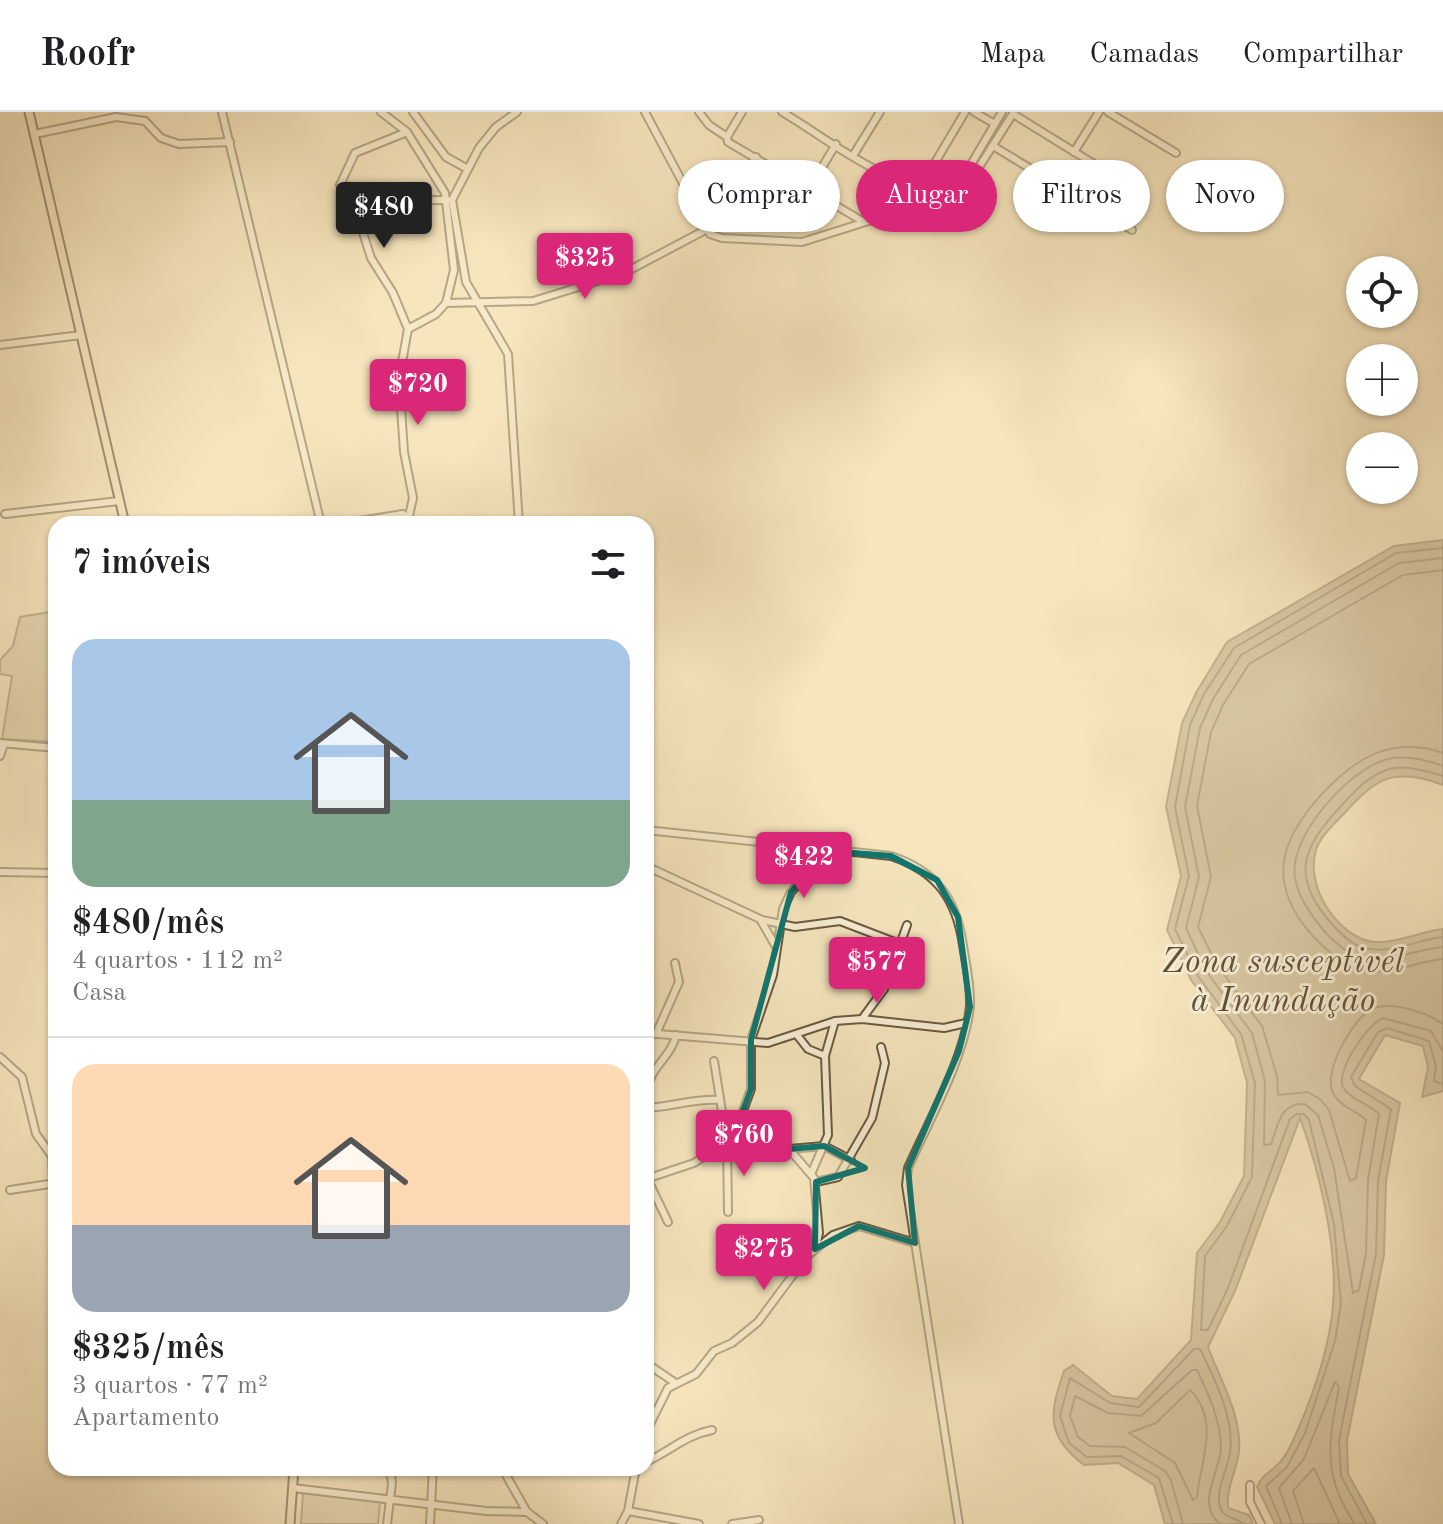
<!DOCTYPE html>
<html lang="pt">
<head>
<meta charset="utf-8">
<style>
  body { margin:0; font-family:"Old Standard TT",serif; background:#f2f2f2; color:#202124; height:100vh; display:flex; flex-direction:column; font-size:30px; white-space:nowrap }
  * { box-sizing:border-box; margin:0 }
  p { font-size:26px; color:#757577 }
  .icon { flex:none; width:44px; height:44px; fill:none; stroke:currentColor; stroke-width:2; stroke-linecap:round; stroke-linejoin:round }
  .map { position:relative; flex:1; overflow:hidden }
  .sheet { position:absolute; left:48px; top:404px; width:606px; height:960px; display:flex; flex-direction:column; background:#fff; border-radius:24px; box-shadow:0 2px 6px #0004 }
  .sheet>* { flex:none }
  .banner { position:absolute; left:678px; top:48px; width:644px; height:72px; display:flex; gap:16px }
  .controls { position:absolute; left:1346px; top:144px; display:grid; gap:16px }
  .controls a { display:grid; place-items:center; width:72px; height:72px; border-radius:50%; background:#fff; box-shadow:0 2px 6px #0004; font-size:40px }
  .price { position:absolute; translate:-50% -68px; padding:0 18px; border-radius:8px; background:#db2777; color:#fff; font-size:26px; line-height:52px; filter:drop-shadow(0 2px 4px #0008) }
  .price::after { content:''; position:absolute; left:50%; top:48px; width:24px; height:18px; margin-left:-12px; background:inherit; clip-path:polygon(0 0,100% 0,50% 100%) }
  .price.selected { background:#222; color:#fff }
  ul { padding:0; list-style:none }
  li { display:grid; align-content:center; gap:16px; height:424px; padding:0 24px }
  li+li { border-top:2px solid #e0e0e0 }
  li span { display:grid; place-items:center; height:248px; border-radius:24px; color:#555 }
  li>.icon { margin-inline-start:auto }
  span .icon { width:144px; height:144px; fill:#fffc; stroke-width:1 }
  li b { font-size:34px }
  h2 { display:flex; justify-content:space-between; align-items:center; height:96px; padding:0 24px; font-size:34px }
  .pill { padding:0 28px; border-radius:36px; background:#fff; box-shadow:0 2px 6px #0004; font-size:28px; line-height:72px }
  .pill.selected { background:#db2777; color:#fff }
  header { display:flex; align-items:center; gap:48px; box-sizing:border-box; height:112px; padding:0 40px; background:#fff; border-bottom:2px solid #e0e0e0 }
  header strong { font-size:38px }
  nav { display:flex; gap:44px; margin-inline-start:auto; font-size:28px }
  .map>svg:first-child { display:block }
  .green { fill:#d6c6a1; stroke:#8a795c; stroke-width:2 }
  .water { fill:#b6a685; stroke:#867559; stroke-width:2 }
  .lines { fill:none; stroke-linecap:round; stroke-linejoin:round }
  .shore { stroke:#7a694e; stroke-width:2 }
  .minor-casing { stroke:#6b5a40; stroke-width:10 }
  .major-casing { stroke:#3d2c17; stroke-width:11 }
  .minor { stroke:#f8eed4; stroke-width:6 }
  .major { stroke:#f5e5bd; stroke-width:7 }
  .marked { fill:none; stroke:#0f766e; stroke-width:6; stroke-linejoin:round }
  .labels { text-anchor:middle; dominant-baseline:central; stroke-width:6; stroke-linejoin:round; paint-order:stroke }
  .water-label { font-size:34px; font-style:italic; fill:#615138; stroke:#f8eed4 }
</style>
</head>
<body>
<header>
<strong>Roofr</strong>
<nav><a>Mapa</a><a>Camadas</a><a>Compartilhar</a></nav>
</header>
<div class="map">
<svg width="1443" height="1412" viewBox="0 0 1443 1412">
  <rect width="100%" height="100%" fill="#f5e5bd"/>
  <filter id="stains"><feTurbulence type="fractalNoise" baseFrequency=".0025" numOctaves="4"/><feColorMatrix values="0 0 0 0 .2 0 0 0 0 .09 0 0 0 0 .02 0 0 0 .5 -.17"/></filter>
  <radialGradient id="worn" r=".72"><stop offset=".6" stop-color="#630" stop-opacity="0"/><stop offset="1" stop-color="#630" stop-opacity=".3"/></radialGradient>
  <g class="green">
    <path d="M56,499V630L2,627L12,564L0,562V548L13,534L20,505Z"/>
    <path d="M303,1381L380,1390L378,1412H301Z"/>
  </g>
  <path class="water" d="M1443,428V673C1428,667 1411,663 1395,665C1377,667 1362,683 1350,695C1340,707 1320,723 1316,738C1306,772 1332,816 1365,828C1386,836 1421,819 1443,817V979L1422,985L1428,955L1423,934L1385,923L1359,967L1400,991L1386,1069L1384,1143L1347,1328L1348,1362L1376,1412H1275L1257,1375C1262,1362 1273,1359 1281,1349C1288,1341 1292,1331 1296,1322C1313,1283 1330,1235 1333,1192C1338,1136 1319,1058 1300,1006L1235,1179L1208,1235C1220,1267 1242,1304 1239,1339C1237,1359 1226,1375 1228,1396L1249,1403L1253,1412H1165L1154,1373L1118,1351L1084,1353C1046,1324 1049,1302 1064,1259L1073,1253L1112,1284L1137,1287L1191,1228L1197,1141L1220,1110L1244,1064L1247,971L1235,926L1191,868L1167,818L1181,764L1166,695L1182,611L1197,579L1227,530L1394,434Z"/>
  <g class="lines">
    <g class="shore">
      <path d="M1443,446L1399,451L1241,543L1213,587L1200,616L1185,695L1199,765L1186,816L1206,859L1252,921L1265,969L1264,1033L1271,1032C1278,1014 1280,990 1305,992L1318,1003L1334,1056L1353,1181L1359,1178L1366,1141L1368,1068L1379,1002C1370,992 1350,988 1343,975C1335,960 1368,911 1383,906L1431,919L1443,940"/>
      <path d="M1443,458L1403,463L1249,552L1223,593L1211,620L1197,694L1211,765L1198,815L1217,853L1262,914L1277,964L1278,983L1308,980L1321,988L1329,998L1350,1069L1356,1066L1366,1008C1356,998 1340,995 1333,981C1322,961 1353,906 1372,897C1391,888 1428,901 1443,912"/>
      <path d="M1443,641C1392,623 1355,646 1321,683C1279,729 1267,771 1311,822C1323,835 1342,853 1360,858C1388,865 1416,849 1443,847"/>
      <path d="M1443,654C1428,648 1405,643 1388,647C1350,656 1288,724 1295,766C1299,787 1311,803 1324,819C1333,829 1351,845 1365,847C1392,850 1417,837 1443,835"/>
      <path d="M1443,664C1428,659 1405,652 1389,657C1368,664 1355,679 1341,694C1302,736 1290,764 1331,811C1338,819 1353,834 1365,836C1391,843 1418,827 1443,825"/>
      <path d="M1190,1278C1221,1309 1200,1350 1197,1385L1193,1388L1175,1351L1129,1321L1156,1311Z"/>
      <path d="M1173,1412L1159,1366L1121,1344L1087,1345L1069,1331L1060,1304L1070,1266L1110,1291L1139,1295L1194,1237H1200C1214,1266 1235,1307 1230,1340C1228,1358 1215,1377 1220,1395C1223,1406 1237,1406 1244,1412"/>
      <path d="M1183,1412L1171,1368L1165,1359L1125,1335L1090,1334L1078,1325L1070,1304L1075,1284L1108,1301L1141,1304L1192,1258H1197C1208,1281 1221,1309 1221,1336C1220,1360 1195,1392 1220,1412"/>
      <path d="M1282,1412L1266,1374L1287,1355L1305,1321L1335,1229L1341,1192L1334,1112L1309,1008L1304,1002H1297L1290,1007L1228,1176L1208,1218H1201L1205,1144L1227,1114L1252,1065L1255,971L1241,922L1198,864L1175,817L1189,764L1175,695L1190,613L1204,582L1234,536L1396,441L1443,436"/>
      <path d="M1292,1412L1279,1376L1304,1347L1335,1270L1339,1275C1329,1330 1321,1362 1355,1412"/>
      <path d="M1304,1412L1293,1379L1314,1356L1340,1412"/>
      <path d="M1367,1412L1341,1364L1339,1328L1376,1142L1378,1069L1391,997L1355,974L1351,965L1378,920L1387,916L1429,929L1436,954L1434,969L1443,972"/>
    </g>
    <g class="minor-casing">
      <g id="minor">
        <path d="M222,0L321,412"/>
        <path d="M381,0L407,20L445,81L454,158L446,191L436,202L408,217"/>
        <path d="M413,0L446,45L466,56"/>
        <path d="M517,0L496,15L479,36L452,88L466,170L508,242L519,412"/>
        <path d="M645,0L710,122L722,126L802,130L964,79L1014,0"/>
        <path d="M699,0L709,13L727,25"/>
        <path d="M742,0L727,25L728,30L864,110"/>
        <path d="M782,0C835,31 894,84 958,75L964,79"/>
        <path d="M974,0L995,12"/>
        <path d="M1108,0L1176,41"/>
        <path d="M1013,2L1115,65"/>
        <path d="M407,20L355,41L340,73L357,102L371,146L393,181L408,217L399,267L404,340L413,386L409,404"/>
        <path d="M35,22L116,5L145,9L161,26L179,32L230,30"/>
        <path d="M993,34L1132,118"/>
        <path d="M1074,40L1099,0"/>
        <path d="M854,42L880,0"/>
        <path d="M920,76L965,0"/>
        <path d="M957,76L1002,0"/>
        <path d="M809,77L836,32"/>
        <path d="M1073,83L1093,51"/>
        <path d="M369,89L448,88"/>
        <path d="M446,191L533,189L624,161L711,115L756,45"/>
        <path d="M0,233L81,223"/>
        <path d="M5,402L119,389"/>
        <path d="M341,412L403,402L415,412"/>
        <path d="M0,631L56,636"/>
        <path d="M0,644L4,632"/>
        <path d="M646,718L891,744C936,759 956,786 963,833C966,853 971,874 970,894C965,946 929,1008 908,1056L906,1073L959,1412"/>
        <path d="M646,754L760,807L775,833"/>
        <path d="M0,760L56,761"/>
        <path d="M762,808L795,815L840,809L900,832"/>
        <path d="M862,907L884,877L907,813"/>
        <path d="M646,921L768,931L835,909L862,907L944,916L966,911"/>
        <path d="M656,922L679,870L675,851"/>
        <path d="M797,923L808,937L825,944L828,1023L811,1062"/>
        <path d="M825,944L835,909"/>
        <path d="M0,945L22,965L36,1022L52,1044L53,1071"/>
        <path d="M714,949L727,1031L728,1100"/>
        <path d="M646,979C651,954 672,944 676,923"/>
        <path d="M646,996C671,995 696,986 719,988"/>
        <path d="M733,1026L789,1037L814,1066L819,1121L815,1137"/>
        <path d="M789,1037L824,1034L851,1048"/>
        <path d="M646,1064L668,1110"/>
        <path d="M646,1067L694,1051L733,1026L751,977V928L773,863L783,797L791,780L828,739"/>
        <path d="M816,1070L838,1065L872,1006L885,951L881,935"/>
        <path d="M10,1078L56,1071"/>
        <path d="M646,1251L674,1270"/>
        <path d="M646,1320L668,1276L696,1262L714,1239L732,1231L758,1210L807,1144L833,1123L859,1114L915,1131"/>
        <path d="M646,1350C670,1339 686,1323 712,1318"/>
        <path d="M502,1356L527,1400L543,1412"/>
        <path d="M1250,1373V1390L1261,1412"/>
        <path d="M293,1376L486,1399L527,1400"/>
        <path d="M628,1399L699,1412"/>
        <path d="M387,1412L392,1371L390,1356"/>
        <path d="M430,1412L433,1356"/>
        <path d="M621,1412L628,1399L636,1356"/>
        <path d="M732,1412L759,1408"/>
      </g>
    </g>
    <g class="major-casing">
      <g id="major">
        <path d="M29,0L125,412"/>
        <path d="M290,1412L294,1356"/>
      </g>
    </g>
    <use href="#minor" class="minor"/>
    <use href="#major" class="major"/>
  </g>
  <path d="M0 0H1443V1412H0ZM828,739L891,744L937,768L958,805L970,895L959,939L908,1056L915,1131L859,1114L815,1137L816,1070L865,1056L824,1034L789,1037L733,1026L751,977V928L791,780Z" fill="#f5e5bd" fill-opacity=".55" fill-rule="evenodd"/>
  <path class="marked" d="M828,739L891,744L937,768L958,805L970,895L959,939L908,1056L915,1131L859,1114L815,1137L816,1070L865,1056L824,1034L789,1037L733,1026L751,977V928L791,780Z"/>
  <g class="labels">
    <g class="water-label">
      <text x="1283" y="851">Zona susceptivél<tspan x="1283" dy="39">à Inundação</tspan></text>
    </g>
  </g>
  <rect width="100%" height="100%" filter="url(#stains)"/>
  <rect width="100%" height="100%" fill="url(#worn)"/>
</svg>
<div class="controls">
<a><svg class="icon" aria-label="locate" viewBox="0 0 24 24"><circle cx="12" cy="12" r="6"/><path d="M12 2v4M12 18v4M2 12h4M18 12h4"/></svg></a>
<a>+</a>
<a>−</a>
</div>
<b class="price selected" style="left:384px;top:138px">$480</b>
<b class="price" style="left:585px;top:189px">$325</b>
<b class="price" style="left:418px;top:315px">$720</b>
<b class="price" style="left:804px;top:788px">$422</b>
<b class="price" style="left:877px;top:893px">$577</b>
<b class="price" style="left:744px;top:1066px">$760</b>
<b class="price" style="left:764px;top:1180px">$275</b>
<div class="banner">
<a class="pill">Comprar</a>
<a class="pill selected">Alugar</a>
<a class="pill">Filtros</a>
<a class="pill">Novo</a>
</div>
<section class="sheet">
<h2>7 imóveis<svg class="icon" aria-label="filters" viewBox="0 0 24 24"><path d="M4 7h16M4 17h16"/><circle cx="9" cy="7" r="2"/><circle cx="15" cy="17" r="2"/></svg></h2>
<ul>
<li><span style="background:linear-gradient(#a9c7e8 65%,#7fa58c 0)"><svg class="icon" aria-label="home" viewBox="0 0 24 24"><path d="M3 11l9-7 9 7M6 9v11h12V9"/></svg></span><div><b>$480/mês</b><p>4 quartos · 112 m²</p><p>Casa</p></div></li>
<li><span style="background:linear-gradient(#ffd9b3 65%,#9aa5b1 0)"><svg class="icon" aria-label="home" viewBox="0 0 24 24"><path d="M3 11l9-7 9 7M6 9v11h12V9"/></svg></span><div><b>$325/mês</b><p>3 quartos · 77 m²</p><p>Apartamento</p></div></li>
</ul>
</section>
</div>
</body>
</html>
